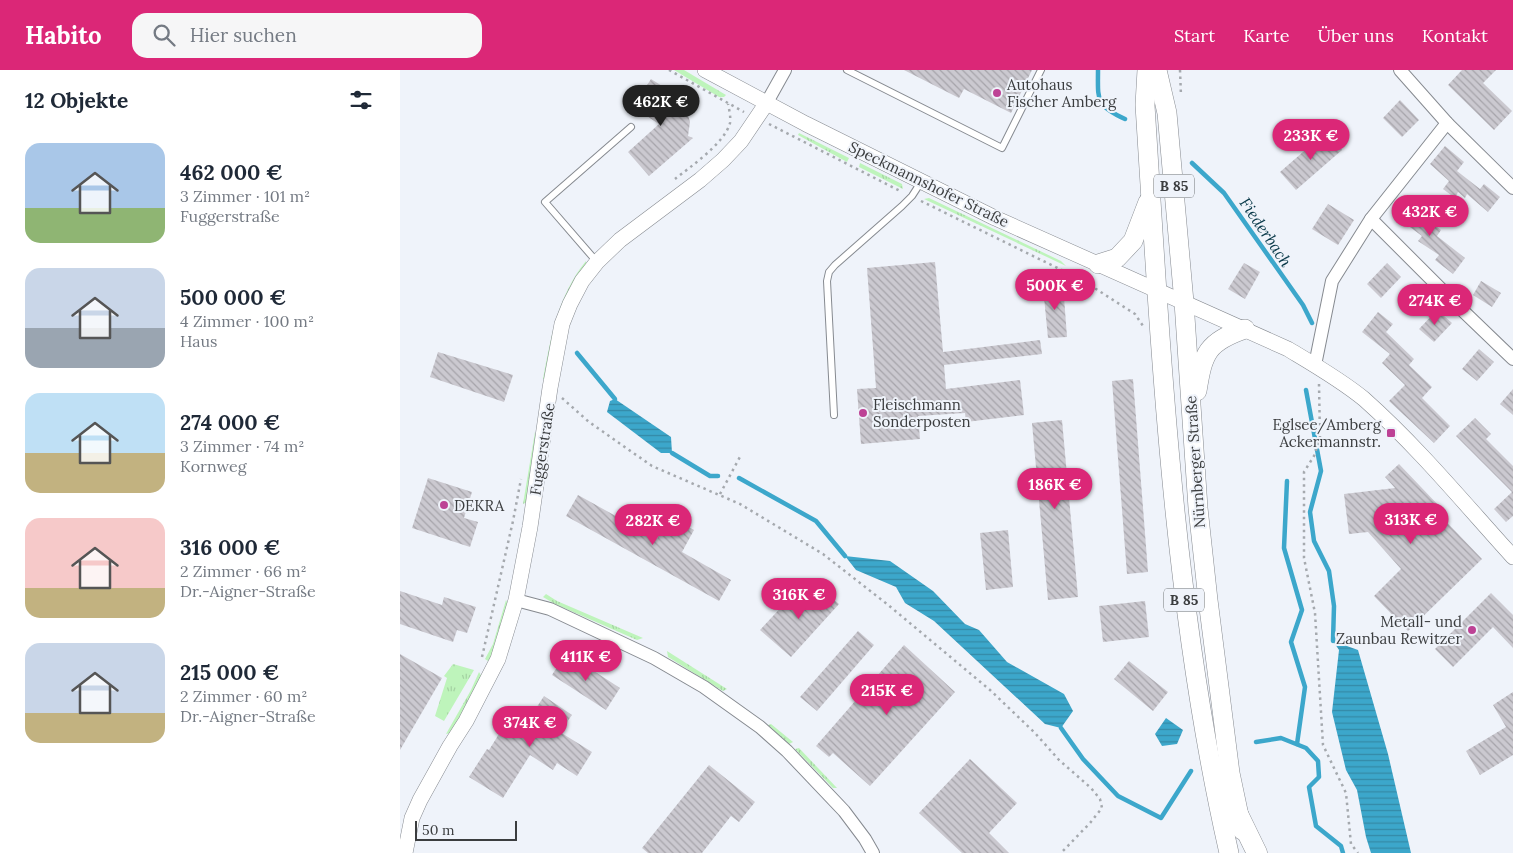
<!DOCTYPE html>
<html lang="de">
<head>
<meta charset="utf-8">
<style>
  body { margin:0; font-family:Lora,serif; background:#f6f6f7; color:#1f2937; height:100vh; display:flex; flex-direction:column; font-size:19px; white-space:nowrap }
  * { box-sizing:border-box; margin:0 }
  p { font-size:16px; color:#747a83 }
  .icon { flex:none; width:28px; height:28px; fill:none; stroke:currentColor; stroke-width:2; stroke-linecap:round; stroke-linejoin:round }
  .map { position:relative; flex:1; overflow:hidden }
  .drawer { display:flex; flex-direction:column; background:#fff; width:400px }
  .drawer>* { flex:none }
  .scale { position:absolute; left:15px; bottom:12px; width:102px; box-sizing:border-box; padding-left:5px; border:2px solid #3b3d3f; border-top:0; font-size:14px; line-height:18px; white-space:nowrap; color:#3b3d3f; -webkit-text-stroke:4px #eff3fa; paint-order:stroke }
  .price { position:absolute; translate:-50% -42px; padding:0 11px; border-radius:18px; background:#db2777; color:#fff; font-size:16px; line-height:32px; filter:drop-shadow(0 1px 2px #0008) }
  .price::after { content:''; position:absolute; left:50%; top:30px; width:15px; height:11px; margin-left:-8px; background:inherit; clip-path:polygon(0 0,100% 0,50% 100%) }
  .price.selected { background:#222; color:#fff }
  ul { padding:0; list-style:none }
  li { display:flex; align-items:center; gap:15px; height:125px; padding:0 25px }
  li span { display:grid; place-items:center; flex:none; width:140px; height:100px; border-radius:15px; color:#555 }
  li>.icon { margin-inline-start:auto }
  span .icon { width:60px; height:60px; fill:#fffc; stroke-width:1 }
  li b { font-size:21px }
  h2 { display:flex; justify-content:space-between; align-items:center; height:60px; padding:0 25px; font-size:21px }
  header { display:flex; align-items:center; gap:30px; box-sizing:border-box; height:70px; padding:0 25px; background:#db2777; color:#fff }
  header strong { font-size:24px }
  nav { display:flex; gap:28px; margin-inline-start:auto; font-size:18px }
  .search { width:350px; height:45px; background:#f6f6f7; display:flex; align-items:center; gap:12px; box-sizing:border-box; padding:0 18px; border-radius:15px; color:#747a83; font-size:19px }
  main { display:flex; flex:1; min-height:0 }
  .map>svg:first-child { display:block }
  .grass { fill:url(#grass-tufts) }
  .water { fill:url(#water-rules) }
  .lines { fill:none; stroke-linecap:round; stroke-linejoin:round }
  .stream { stroke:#3ca7cb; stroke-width:4.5 }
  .building { fill:url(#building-back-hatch) }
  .service-casing { stroke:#868a90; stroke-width:8 }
  .minor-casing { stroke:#868a90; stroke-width:14 }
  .tertiary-casing { stroke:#868a90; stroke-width:16 }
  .primary-casing { stroke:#868a90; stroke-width:20 }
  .trunk-casing { stroke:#868a90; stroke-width:21 }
  .path { stroke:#a5a9ae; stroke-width:2.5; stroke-dasharray:2.5 4; stroke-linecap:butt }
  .service { stroke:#fff; stroke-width:6 }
  .minor { stroke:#fff; stroke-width:12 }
  .tertiary { stroke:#fff; stroke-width:15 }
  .primary { stroke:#fff; stroke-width:19 }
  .trunk { stroke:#fff; stroke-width:20 }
  .poi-dot { fill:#bd4295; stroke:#eff3fa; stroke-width:2 }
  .labels { text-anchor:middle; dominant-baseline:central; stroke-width:4; stroke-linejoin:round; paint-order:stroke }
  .shield { fill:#eff3fa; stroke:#717477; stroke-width:1 }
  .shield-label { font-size:14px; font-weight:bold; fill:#3b3d3f }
  .poi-label { font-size:15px; fill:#3b3d3f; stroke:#eff3fa; text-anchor:start }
  .street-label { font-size:15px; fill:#3b3d3f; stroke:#eff3fa }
  .water-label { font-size:16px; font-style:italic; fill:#093949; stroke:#eff3fa }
</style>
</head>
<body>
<header>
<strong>Habito</strong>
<div class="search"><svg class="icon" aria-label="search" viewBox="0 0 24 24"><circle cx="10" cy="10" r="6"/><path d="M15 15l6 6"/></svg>Hier suchen</div>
<nav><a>Start</a><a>Karte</a><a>Über uns</a><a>Kontakt</a></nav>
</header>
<main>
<section class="drawer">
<h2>12 Objekte<svg class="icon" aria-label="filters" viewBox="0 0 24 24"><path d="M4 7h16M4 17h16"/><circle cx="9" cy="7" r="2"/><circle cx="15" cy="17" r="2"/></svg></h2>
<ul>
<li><span style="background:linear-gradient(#a9c7e8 65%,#8fb573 0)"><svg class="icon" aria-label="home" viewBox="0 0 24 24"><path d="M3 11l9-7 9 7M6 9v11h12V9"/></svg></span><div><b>462 000 €</b><p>3 Zimmer · 101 m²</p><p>Fuggerstraße</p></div></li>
<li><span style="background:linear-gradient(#c9d6e8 60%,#9aa5b1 0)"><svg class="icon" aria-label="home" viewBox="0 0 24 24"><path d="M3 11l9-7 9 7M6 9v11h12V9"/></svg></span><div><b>500 000 €</b><p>4 Zimmer · 100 m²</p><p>Haus</p></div></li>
<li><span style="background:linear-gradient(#bfe0f5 60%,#c2b280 0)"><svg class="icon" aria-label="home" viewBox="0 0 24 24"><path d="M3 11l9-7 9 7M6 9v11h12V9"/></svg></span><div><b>274 000 €</b><p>3 Zimmer · 74 m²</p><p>Kornweg</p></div></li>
<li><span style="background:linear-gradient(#f6c9c9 70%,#c2b280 0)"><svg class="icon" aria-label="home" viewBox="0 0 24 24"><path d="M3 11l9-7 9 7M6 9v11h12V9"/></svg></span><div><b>316 000 €</b><p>2 Zimmer · 66 m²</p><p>Dr.-Aigner-Straße</p></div></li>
<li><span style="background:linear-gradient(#c9d6e8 70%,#c2b280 0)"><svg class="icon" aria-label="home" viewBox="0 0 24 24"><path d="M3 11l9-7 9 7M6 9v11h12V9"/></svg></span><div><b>215 000 €</b><p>2 Zimmer · 60 m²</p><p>Dr.-Aigner-Straße</p></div></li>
</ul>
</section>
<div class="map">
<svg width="1113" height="783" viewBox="0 0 1113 783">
  <defs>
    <pattern id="grass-tufts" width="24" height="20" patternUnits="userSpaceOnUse" patternTransform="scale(1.25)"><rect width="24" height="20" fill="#bef4bb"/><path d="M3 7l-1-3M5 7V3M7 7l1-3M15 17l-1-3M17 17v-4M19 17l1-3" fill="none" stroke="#a4d2a2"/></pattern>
    <pattern id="water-rules" width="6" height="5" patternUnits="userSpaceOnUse" patternTransform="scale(1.25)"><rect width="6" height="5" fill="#3ca7cb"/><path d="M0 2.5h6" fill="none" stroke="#3489a6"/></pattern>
    <pattern id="building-back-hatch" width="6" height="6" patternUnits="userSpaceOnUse" patternTransform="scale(1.25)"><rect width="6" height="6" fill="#cbc9d0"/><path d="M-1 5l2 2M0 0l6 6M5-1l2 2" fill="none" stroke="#a6a4aa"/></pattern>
  </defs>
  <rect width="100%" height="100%" fill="#eff3fa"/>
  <g class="grass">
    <path d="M274,0H284L326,25L324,27H319Z"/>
    <path d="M399,63L449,88L447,92L398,65Z"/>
    <path d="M460,93L502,114L503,119L459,97Z"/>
    <path d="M529,128L661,191L666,196L524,129Z"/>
    <path d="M186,191V196L147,309H143C151,267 158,225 186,191Z"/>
    <path d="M135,362L137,369L127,432L123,434Z"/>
    <path d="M146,524L157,531L243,568L237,570L155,534L143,527Z"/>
    <path d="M106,530L108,534L91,587L88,591L85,589L93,574Z"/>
    <path d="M267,581L327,619L323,621L268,587Z"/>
    <path d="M53,594L74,600L44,651L35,646L47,608L44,606Z"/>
    <path d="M79,602L82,607L70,632L50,663L46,664L71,620Z"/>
    <path d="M371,654L393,672L389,674L368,655Z"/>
    <path d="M399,678L437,718H433L395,679Z"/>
  </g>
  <g class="water">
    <path d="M215,329L271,367L272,383H261L207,342L210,331Z"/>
    <path d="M445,486L490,491L533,521L565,554L579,560L607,592L664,624L673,641L661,658L645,654L534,551L505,533L496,517L456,500Z"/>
    <path d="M933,571L958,580L988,684L1011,783H971L966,767L957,720L946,700L932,642L939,580Z"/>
    <path d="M766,648L783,660L777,674L762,676L755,664Z"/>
  </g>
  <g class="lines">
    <g class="stream">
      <path d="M698,0C698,30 695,35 725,49"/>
      <path d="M792,93L824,123L903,235L912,253"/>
      <path d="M177,283L215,329"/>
      <path d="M906,320L921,401L910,442L914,471L929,501L934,536L933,571"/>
      <path d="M272,383L310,406H318"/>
      <path d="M339,408L416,451L445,486"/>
      <path d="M887,411L884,478L902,540L891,572L905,617L897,674"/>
      <path d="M661,658L683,689L718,726L761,748L791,701"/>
      <path d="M856,672L881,668L906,678L918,691L919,707L909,717L916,756L941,776L943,783"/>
    </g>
  </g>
  <g class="building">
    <path d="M504,0H632L611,43L564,19L559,28Z"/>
    <path d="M1062,0H1096L1083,13L1112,41L1094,60L1048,15Z"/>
    <path d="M251,9L292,35L286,38L290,52L288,66L293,68L249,106L228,82L259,54L233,37Z"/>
    <path d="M1000,30L1019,50L1002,67L983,48Z"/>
    <path d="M926,62L942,80L896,120L880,102Z"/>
    <path d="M1045,76L1064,92L1057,101L1080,119L1084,114L1100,127L1088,142L1067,124L1065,128L1058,122L1055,128L1043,119L1049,111L1030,94Z"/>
    <path d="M1007,130L1026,145L1024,147L1041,160L1037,166L1065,188L1053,204L1035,190L1039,185L1018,171L1022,166L995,146Z"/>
    <path d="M928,134L954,150L938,175L912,159Z"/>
    <path d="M535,192L543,282L640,270L642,284L544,295L546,319L620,310L624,345L566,352L565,343L518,346L520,369L461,374L457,319L476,318L467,198Z"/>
    <path d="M844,193L860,202L845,229L828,219Z"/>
    <path d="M987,193L1001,207L981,228L967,214Z"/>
    <path d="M1081,211L1101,223L1092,237L1073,225Z"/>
    <path d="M663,214L667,267L648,268L643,217Z"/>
    <path d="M1037,240L1052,253L1034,272L1019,259Z"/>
    <path d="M978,242L993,254L986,262L1014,289L1009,295L1032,317L1022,328L1050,356L1034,373L989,331L1005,315L982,293L990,284L962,262Z"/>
    <path d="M1079,279L1094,292L1077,311L1062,299Z"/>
    <path d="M38,282L113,305L104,332L30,307Z"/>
    <path d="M733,309L748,502L727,504L712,311Z"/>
    <path d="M1113,319V345L1100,334Z"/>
    <path d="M1075,348L1091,364L1086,369L1113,396V446L1106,452L1094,439L1112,422L1056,366Z"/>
    <path d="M662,350L678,527L648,530L632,353Z"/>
    <path d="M999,394L1041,438L1037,442L1082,489L1008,561L974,526L1001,499L968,462L949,464L944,424L995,418L985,407Z"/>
    <path d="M28,408L72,422L64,448L78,452L70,477L12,458Z"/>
    <path d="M178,425L257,469L269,446L294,460L282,482L331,510L319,531L166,446Z"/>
    <path d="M608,460L613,517L586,520L580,463Z"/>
    <path d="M402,515L417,529L424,521L439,534L391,587L360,560Z"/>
    <path d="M0,521L42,535L44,527L76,537L67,563L57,560L53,572L0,554Z"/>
    <path d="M1091,523L1113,545V578L1093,557L1053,597L1035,579Z"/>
    <path d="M745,531L749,567L703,572L699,536Z"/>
    <path d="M458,561L474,575L417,641L400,627Z"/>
    <path d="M504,575L555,622L470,716L433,683L429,687L416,676Z"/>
    <path d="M166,583L220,618L206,640L152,605Z"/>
    <path d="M0,584L42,608L0,680Z"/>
    <path d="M729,591L768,622L753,641L714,609Z"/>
    <path d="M1113,622V685L1080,705L1066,681L1106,657L1093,635Z"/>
    <path d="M144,626L172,645L160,662L192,682L177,706L157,693L153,700L130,685L103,728L69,707L87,679L89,680L112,643L127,652Z"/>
    <path d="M570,689L617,733L589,763L609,783H562L519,743Z"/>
    <path d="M309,695L355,732L339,752L331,746L302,783H248L242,778Z"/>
  </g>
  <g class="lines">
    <g class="service-casing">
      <g id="service">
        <path d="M447,0L602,78L641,0"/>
        <path d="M197,192L145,132L231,57"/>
        <path d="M434,345L427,211L429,202L435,195L502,136L512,126L521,112"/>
      </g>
    </g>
    <g class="minor-casing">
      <g id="minor">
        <path d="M1000,0L1047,53L1113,118"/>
        <path d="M366,34L385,0"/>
        <path d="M971,149L1061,239L1113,289"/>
        <path d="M915,295L932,211L971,149L1047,53"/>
        <path d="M116,530L150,539L254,588L304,617L360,657L387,681L444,741L465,769L473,783"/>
      </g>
    </g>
    <g class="tertiary-casing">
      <g id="tertiary">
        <path d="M305,0L406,54L595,148L888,279C913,294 941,310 964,329C1018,377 1064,433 1113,487"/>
        <path d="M5,783L12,748L20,730L50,676L66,651L98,589L116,530L130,457L150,318L162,254L170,234L182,211L197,192L220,170L300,110L323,90L341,71L366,34"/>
      </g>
    </g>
    <g class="primary-casing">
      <g id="primary">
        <path d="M747,0L745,35C761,285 773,538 829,783"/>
        <path d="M757,0L767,43L784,232L798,438L808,530L830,703L842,760"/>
        <path d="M698,194L717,188L733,171L748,132"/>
        <path d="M797,321C803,283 807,272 845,259"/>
      </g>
    </g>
    <g class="trunk-casing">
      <path id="trunk" d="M838,744L857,783"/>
    </g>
    <g class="path">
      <path d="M269,0L344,42"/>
      <path d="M780,0L781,26"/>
      <path d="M369,54L502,122"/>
      <path d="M275,109C290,97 325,73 330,53C331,47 329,39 328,34"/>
      <path d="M521,131L682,210L735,244L743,256"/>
      <path d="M919,314L920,368L914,386L904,402V488L915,543L923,675L946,723L951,774L958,783"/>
      <path d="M162,328L189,352L252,396L340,434L423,484L487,534L590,620L635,663L659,690L691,718L700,729L702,738L690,753L661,783"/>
      <path d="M320,424L341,385"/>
      <path d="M82,587L113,451L121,409"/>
    </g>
    <use href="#service" class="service"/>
    <use href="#minor" class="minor"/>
    <use href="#tertiary" class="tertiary"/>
    <use href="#primary" class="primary"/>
    <use href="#trunk" class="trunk"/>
  </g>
  <g class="poi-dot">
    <circle cx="597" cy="23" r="5"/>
    <circle cx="463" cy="343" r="5"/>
    <rect x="986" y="358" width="10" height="10" rx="2.5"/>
    <circle cx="44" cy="435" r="5"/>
    <circle cx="1072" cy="560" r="5"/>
  </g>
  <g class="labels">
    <g class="shield">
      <rect x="754" y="104.5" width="40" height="23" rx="4"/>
      <rect x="764" y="518.5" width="40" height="23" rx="4"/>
    </g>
    <g class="shield-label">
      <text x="774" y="116">B 85</text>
      <text x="784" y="530">B 85</text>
    </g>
    <g class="poi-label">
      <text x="607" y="14">Autohaus<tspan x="607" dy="17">Fischer Amberg</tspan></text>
      <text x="473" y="334">Fleischmann<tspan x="473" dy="17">Sonderposten</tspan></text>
      <text x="981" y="354" text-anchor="end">Eglsee/Amberg<tspan x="981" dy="17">Ackermannstr.</tspan></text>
      <text x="54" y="435">DEKRA</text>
      <text x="1062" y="551" text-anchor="end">Metall- und<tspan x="1062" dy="17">Zaunbau Rewitzer</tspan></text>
    </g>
    <g class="street-label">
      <text transform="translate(529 114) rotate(26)">Speckmannshofer Straße</text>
      <text transform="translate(142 379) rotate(-81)">Fuggerstraße</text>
      <text transform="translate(795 392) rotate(-94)">Nürnberger Straße</text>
    </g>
    <g class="water-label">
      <text transform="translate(866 162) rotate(56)">Fiederbach</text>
    </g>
  </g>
</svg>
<div class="scale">50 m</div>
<b class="price selected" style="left:261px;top:57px">462K €</b>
<b class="price" style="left:911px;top:91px">233K €</b>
<b class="price" style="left:1030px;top:167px">432K €</b>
<b class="price" style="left:655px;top:241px">500K €</b>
<b class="price" style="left:1035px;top:256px">274K €</b>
<b class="price" style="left:655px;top:440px">186K €</b>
<b class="price" style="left:1011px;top:475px">313K €</b>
<b class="price" style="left:253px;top:476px">282K €</b>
<b class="price" style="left:399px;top:550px">316K €</b>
<b class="price" style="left:186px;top:612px">411K €</b>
<b class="price" style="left:487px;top:646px">215K €</b>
<b class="price" style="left:130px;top:678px">374K €</b>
</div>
</main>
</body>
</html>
